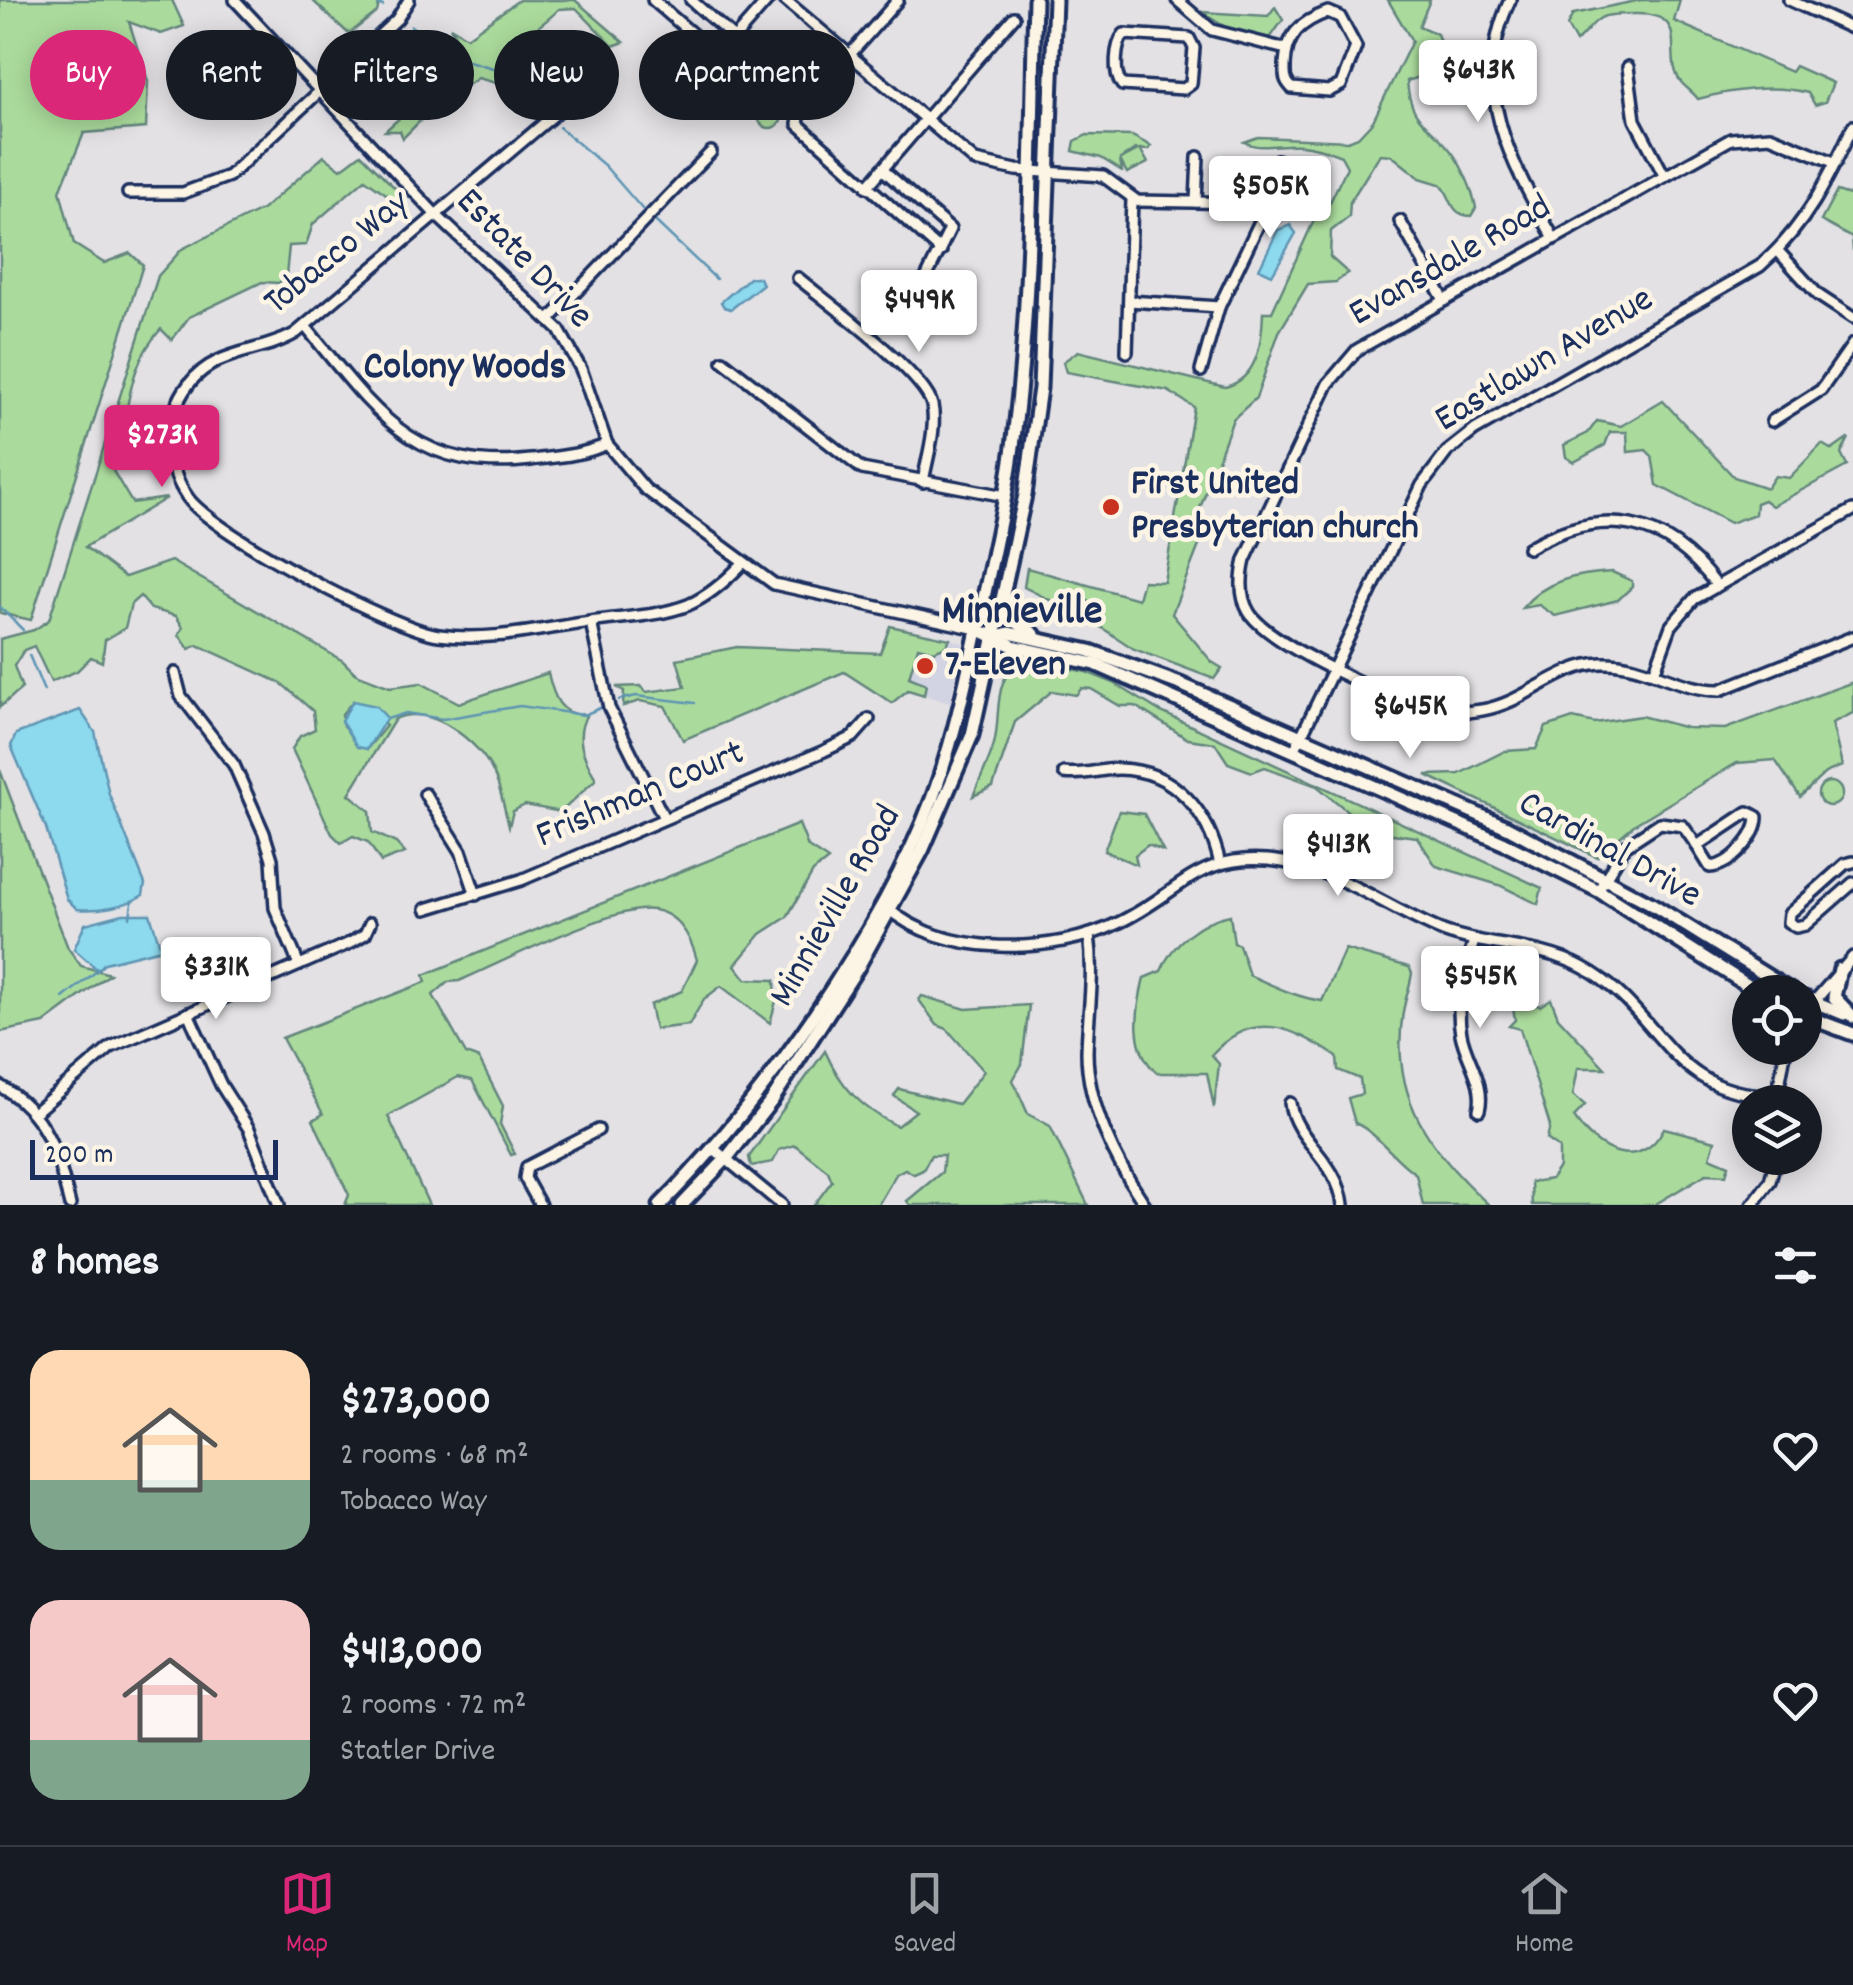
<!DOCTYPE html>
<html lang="en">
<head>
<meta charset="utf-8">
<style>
  body { margin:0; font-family:Dekko,sans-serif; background:#20242c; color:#f1f3f6; height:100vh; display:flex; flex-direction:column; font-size:38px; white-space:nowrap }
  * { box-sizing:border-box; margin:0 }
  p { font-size:32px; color:#9ea1a6 }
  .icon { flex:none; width:55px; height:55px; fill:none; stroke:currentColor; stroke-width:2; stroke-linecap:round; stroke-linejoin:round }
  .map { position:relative; height:1205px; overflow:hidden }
  .panel { display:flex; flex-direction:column; background:#171b24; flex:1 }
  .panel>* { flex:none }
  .top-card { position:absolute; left:30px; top:30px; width:1000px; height:90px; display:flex; gap:20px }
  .fabs { position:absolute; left:1732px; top:975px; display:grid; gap:20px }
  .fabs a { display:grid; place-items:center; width:90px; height:90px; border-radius:50%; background:#171b24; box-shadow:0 5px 25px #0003; font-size:50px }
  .scale { position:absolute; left:30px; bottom:25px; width:248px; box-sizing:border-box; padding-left:10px; border:5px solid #1b2f5e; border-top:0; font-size:28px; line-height:35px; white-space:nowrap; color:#1b2f5e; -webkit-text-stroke:8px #fcf5e5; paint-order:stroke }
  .price { position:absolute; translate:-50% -85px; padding:0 22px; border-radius:10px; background:#fff; color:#222; font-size:32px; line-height:65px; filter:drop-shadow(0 2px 5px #0008) }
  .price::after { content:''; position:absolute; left:50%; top:60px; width:30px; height:22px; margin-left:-15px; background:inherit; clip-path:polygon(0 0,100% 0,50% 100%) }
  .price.selected { background:#db2777; color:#fff }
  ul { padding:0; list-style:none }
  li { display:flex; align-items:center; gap:30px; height:250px; padding:0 30px }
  li span { display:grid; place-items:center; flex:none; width:280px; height:200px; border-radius:30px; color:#555 }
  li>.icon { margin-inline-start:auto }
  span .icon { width:120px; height:120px; fill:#fffc; stroke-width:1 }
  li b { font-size:42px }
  h2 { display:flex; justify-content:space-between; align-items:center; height:120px; padding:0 30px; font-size:42px }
  .tag { padding:0 35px; border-radius:45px; background:#171b24; box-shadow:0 5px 25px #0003; font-size:35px; line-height:90px }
  .tag.selected { background:#db2777; color:#fff }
  .tab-bar { display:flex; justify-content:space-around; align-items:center; height:140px; border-top:2px solid #363941; background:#171b24; font-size:28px; color:#9ea1a6 }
  .tab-bar a { display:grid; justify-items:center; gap:5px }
  .tab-bar .selected { color:#db2777 }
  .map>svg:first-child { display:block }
  .built { fill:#d2d3e3 }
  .green { fill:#abdb9c; stroke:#63857d; stroke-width:2.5; fill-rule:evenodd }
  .water { fill:#8dd9ed; stroke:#5f95b4; stroke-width:2.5 }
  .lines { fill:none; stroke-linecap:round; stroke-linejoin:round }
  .stream { stroke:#5f95b4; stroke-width:2.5 }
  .minor-casing { stroke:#1b2f5e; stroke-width:16 }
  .major-casing { stroke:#1b2f5e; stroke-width:19 }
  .minor { stroke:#fcf5e5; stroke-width:9 }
  .major { stroke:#fcf5e5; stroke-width:11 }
  .poi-dot { fill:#c8321e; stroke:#fcf5e5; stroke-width:4 }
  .labels { text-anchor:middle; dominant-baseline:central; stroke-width:9; stroke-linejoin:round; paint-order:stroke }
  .street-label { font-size:38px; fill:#1b2f5e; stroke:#fcf5e5 }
  .poi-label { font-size:38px; font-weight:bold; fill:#1b2f5e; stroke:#fcf5e5; text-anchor:start }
  .neighbourhood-label { font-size:40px; font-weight:bold; fill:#1b2f5e; stroke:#fcf5e5 }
  .quarter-label { font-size:42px; font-weight:bold; fill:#1b2f5e; stroke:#fcf5e5 }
</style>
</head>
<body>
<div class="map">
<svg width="1853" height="1205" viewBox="0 0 1853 1205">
  <rect width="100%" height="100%" fill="#e3e1e4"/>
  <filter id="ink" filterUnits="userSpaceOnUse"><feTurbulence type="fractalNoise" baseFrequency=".01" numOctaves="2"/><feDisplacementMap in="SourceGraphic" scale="20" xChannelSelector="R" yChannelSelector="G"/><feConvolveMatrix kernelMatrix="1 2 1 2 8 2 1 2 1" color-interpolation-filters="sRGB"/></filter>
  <g filter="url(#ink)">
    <path class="built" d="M950,639L963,643L950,703L924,695L926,684L909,678L918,647L946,646Z"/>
    <g class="green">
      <path d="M0,0H172L184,26L161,34L129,22L148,81L146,128L84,133L60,191L74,244L104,263L130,253L143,265L31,620L0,613Z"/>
      <path d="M312,0H380L377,12L349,34Z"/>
      <path d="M519,0H575L624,42L613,46L576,8L559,9C542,27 524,35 507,51L547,100L536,108L496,83L478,78L428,113L403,138L400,131H385L443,79L429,62L459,42L450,27L467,37Z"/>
      <path d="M1388,0H1430L1419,26L1437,34L1445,55L1430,51L1417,78L1407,81C1410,124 1430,123 1451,151C1462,165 1473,191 1476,208L1471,216C1448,215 1453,195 1440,184L1420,178L1391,155L1380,154L1350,202L1349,217L1331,231L1330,257L1348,273L1336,282L1308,284L1279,332L1256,398L1233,419L1196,519L1207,525L1172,614L1212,662L1222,668L1214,679L1134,649L1084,616L1090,602L1066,591L1060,605L1024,587L1027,568L1138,599L1143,581L1164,582L1194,407L1168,391L1066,372L1063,362L1078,351L1225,387C1258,379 1262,342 1263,312H1272L1315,218L1330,202L1347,167L1341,156C1329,151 1314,146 1301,145C1281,143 1261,151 1244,142L1258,137L1348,141L1358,137L1373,121L1412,41Z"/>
      <path d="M1641,0H1680L1674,21L1791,72L1795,66L1833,83L1825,102L1815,105L1808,93C1774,84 1731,90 1698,99C1693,92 1686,88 1681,82C1661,56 1694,13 1635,14C1595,14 1602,16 1576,42L1567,26L1573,14Z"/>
      <path d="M1275,7L1283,20L1270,38L1227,28L1201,12L1268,16Z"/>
      <circle cx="770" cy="116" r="12"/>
      <path d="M1087,135L1132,136L1151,146L1148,150L1135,149L1119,160L1140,149L1148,163L1127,173L1120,160L1122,171L1101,158L1073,151L1075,141Z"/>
      <path d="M361,154L404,197L396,201L365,179L313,224L306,245L289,246L286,276L279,283L262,282L189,317L172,340L161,329C130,363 130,399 120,442L147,446L118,460L113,471L132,503L167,498L85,547L125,577L171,561L343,661L356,674L390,687L421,683L459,703L548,673C553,695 560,718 587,714C574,737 583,757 596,779L561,812L525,805L513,811L509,826C504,809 501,788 493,772C480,742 429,702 395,719L349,794L370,811L372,832L396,843L405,853L381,862L368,842L353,836L341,843L332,834L292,749L300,736L315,729L313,711L281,683L198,645L189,649L179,635L183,627L176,616L151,609L140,596L131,604L125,628L105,640L102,662L91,657L77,671L51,682L34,646L24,650L14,666L22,688L0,707V639L34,630L49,620L158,276L182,249L263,209L324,156L341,169ZM353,701L386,726L367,749L343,726L342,714Z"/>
      <path d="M1837,191L1853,196V251L1852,238L1821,221Z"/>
      <path d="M1663,401L1734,477L1767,488L1775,476L1789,478L1822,444L1832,450L1849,438L1841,454L1847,466L1772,506L1764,500L1756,503L1755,514L1730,523L1657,485L1652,456L1646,450L1628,452L1627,432H1610L1605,445L1574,462L1566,457L1564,445L1588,433L1597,421L1621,426Z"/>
      <path d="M1612,572L1632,581V587L1618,600L1555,616L1539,605L1522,608C1545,580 1577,574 1612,572Z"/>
      <path d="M890,626L950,639L946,646L934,651L918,647L909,677L926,684L924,695L908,690L892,703L844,672L683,740L665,706L640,701L623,706L624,691L616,687L641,686L646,692L685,687L677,659L737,647L880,653Z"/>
      <path d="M1026,659L1086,672L1114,683L1161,712L1542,888L1538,904L1499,885L1436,866L1417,837L1384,833L1357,819L1317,786L1265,767L1252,772L1228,763L1215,743L1188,739L1135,706H1120L1091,689L1082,688L1076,695L1052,691L1015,722L993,787L973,796C980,779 989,762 994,744C1002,714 990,675 1026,659Z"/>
      <path d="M1853,682V713L1832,723L1842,766L1825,773L1800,797L1775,760L1737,763L1635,824L1597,857L1426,775L1459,774L1505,751L1536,749L1546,727L1573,718L1595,723L1641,716L1687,728L1725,729Z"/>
      <path d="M0,770L68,948L81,966L110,974L44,1023L0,1032Z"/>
      <circle cx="1830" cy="794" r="12"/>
      <path d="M1119,811L1144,814L1163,851L1148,845L1135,855L1137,865L1104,851Z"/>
      <path d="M799,824L808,847L828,860L813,872L787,917L761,934L735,965L746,979L775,980L776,1001L770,1023L721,986L704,999L689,1025L655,1029L650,1005L682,991L697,960C691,938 679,914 654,910C616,903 499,964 459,981L448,982L433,995L466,1054L479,1059L503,1106L500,1124L515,1154L511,1155L472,1080L458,1077L388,1116L429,1205H345L349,1195L313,1120L323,1114L282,1038L426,982L424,975Z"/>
      <path d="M1230,915L1234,943L1239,945L1249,975C1274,986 1295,997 1322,1001L1345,949L1409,967L1412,973C1410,987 1405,999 1403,1012C1389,1097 1431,1152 1489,1205H1423L1416,1174C1393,1159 1378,1133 1355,1123L1348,1098L1362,1094L1360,1079L1338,1070L1337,1057C1292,1027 1253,1008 1211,1055L1219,1064L1214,1108L1207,1073H1157C1130,1049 1136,1011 1144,978L1161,971C1172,943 1201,920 1230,915Z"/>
      <path d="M922,996L966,1009L1029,1005L1022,1064L1013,1080L1028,1114L1050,1126L1088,1205H910L907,1201L942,1172L944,1155H931L923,1170L914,1174L905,1169L896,1174L878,1205H814L832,1181L828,1171L795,1145L779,1150L773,1162L751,1166L749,1157L825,1051C841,1087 861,1108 897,1126L916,1111L894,1096L899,1089L958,1104L984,1071L947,1029L937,1025L919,1000Z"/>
      <path d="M1551,999L1558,1017L1605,1068H1578L1573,1095L1585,1105L1574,1117C1595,1151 1641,1174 1664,1128L1715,1141L1710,1157L1729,1165L1726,1175L1706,1174L1654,1205H1532L1531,1182L1551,1179L1559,1167V1148L1547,1139L1550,1126L1520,1029L1509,1026L1515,1020L1512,1000L1540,1006Z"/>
    </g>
    <g class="water">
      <path d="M1290,225L1296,233L1272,275L1259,269L1278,230Z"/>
      <path d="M749,278H759L763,284L731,309L724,307L721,302Z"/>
      <path d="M353,701L376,706L387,718L367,749L357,747L341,721Z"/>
      <path d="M80,710L95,732L109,794L145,884L143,895C126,907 96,911 77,909L67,899L46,828L11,746L16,734Z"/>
      <path d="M123,914H150L161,949L105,963L98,970L74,949L85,924Z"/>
    </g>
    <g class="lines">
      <g class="stream">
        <path d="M368,0L383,6"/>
        <path d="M411,26L458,58L493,68L544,108"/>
        <path d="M559,127L605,166L643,210"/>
        <path d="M655,221L716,279"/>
        <path d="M0,607L23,630"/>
        <path d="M29,655L44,691"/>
        <path d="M619,700L636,696L695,703"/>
        <path d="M387,719L406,713L443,719L520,706L584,715L600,708"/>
        <path d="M130,917L132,903"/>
        <path d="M63,998L98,970"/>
      </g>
      <g class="minor-casing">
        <g id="minor">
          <path d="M235,0L436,215L559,330L581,369L607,444L645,489L774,584L977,629"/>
          <path d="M653,0L741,76"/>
          <path d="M691,0L734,38"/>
          <path d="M785,0L975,161L1016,170L1103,176L1137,201L1249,203L1265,211L1219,307L1129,301"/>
          <path d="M898,0L800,111L798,124L941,251"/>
          <path d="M1177,0L1212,30L1286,49"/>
          <path d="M1510,0C1469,88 1510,161 1553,237"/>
          <path d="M1789,0L1853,29"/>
          <path d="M1328,12L1340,17L1356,47L1341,85L1329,91L1292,88C1284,80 1285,76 1285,66C1286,35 1300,22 1328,12Z"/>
          <path d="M1124,34L1189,38L1194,48L1191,84L1184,89L1122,85C1113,74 1115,45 1124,34Z"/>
          <path d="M718,57L768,0"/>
          <path d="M613,65L296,333C261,354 217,348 189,384C164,416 164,465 188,498C214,534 393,629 439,635C489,642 541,629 590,622C622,617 657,617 688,605C709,596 726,581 742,564"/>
          <path d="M1628,67L1635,120L1664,175"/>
          <path d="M1836,163L1770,136L1731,139L1357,350L1328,384L1245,560C1241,577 1239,596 1249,612C1268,644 1390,699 1429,709C1446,713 1464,713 1482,710C1526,703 1557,665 1602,663C1644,661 1679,691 1720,690L1853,637"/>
          <path d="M882,169L950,229L926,278"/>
          <path d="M867,187L1014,17"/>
          <path d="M128,193H183L229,176L397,19L409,0"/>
          <path d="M1196,202L1198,157"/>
          <path d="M1265,211L1274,199L1277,160"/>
          <path d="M1400,221L1444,300"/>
          <path d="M1778,251L1818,295L1853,318"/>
          <path d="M798,278C827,302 925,374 932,405C937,429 927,458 923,482"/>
          <path d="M549,320L711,152"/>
          <path d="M305,326C373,408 412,474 531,460C556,457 584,455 607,444"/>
          <path d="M1127,352L1132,199"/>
          <path d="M723,361L862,469L1005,496"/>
          <path d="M1201,371L1219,307"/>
          <path d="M1772,421L1821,390L1853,344"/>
          <path d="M1528,548C1601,506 1666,516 1717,586"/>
          <path d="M591,622L609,708L664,818"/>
          <path d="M175,673L181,696L234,765L264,833L272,859L275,908L299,965"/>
          <path d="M1654,673L1671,626L1694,599L1853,510"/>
          <path d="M1295,749L1422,485L1447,452L1475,430L1760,266C1806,226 1828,180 1853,126"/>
          <path d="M1064,773C1083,776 1100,769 1119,769C1176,770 1209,813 1220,864"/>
          <path d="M425,794L461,851L476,895"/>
          <path d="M1748,812L1757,817C1757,837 1730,866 1710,867L1697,846Z"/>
          <path d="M1853,862L1845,864L1789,914L1788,922L1796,927L1805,925L1853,883"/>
          <path d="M1602,884L1625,846L1660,823L1683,826L1697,846"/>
          <path d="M886,907C943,958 1054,955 1118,923C1182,893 1200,848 1283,862C1343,872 1388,909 1443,931C1488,948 1539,944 1582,967C1662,1009 1668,1098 1776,1095"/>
          <path d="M426,909L521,880L824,751L853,737L869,719"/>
          <path d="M1089,935C1095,976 1088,1011 1087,1052C1087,1105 1116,1162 1145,1205"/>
          <path d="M1474,941C1464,972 1455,1001 1461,1034C1466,1060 1486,1083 1479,1110"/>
          <path d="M1805,1012L1853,957"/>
          <path d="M188,1013L221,1085L249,1129L279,1205"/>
          <path d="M0,1086C48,1114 57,1154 70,1205"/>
          <path d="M1776,1102L1786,1048"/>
          <path d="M1290,1103C1295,1141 1338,1160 1343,1205"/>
          <path d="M35,1112L111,1047L350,943L365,934L370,923"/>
          <path d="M714,1149L782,1205"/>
          <path d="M540,1205L525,1178L527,1167L598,1130"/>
          <path d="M1752,1205L1770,1181L1776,1158"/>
        </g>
      </g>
      <g class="major-casing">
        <g id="major">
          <path d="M1008,600L1012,619L1034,634"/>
          <path d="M977,629L1013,646L1095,664L1505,844L1599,891L1758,992"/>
          <path d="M996,636L1009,633L1090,651L1180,684L1507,827L1650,903L1793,992"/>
          <path d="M1840,969L1834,997L1853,1017"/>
          <path d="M1805,998L1844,1014"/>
          <path d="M1805,1016L1853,1034"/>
          <path d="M660,1205C761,1104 882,932 932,799C954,740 967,677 980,616C993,554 1008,493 1015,430C1032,288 1031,143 1035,0"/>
          <path d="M682,1205L726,1159L773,1099L858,967L922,851L972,735L1025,495L1040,388L1055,0"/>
        </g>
      </g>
      <use href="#minor" class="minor"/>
      <use href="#major" class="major"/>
    </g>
  </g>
  <g class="poi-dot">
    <circle cx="1111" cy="507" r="10"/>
    <circle cx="925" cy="666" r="10"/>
  </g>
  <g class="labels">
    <g class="street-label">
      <text transform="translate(338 254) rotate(-39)">Tobacco Way</text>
      <text transform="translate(523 260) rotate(46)">Estate Drive</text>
      <text transform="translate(1451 262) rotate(-30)">Evansdale Road</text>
      <text transform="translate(1545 361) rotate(-31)">Eastlawn Avenue</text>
      <text transform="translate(641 796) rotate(-23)">Frishman Court</text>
      <text transform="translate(1609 851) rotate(29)">Cardinal Drive</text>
      <text transform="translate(837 907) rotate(-60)">Minnieville Road</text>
    </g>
    <g class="poi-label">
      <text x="1131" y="485">First United<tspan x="1131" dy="44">Presbyterian church</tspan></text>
      <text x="945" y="666">7-Eleven</text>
    </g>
    <g class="neighbourhood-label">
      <text x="465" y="369">Colony Woods</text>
    </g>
    <g class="quarter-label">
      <text x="1022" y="614">Minnieville</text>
    </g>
  </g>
</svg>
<div class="fabs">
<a><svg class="icon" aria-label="locate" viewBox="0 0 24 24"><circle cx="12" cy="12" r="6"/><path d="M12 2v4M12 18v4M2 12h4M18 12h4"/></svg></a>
<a><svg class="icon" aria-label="layers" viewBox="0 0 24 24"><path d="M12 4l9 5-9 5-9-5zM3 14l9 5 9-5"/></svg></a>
</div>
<div class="scale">200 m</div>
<b class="price" style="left:1478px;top:125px">$643K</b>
<b class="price" style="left:1270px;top:241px">$505K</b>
<b class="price" style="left:919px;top:355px">$449K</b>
<b class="price selected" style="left:162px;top:490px">$273K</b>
<b class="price" style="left:1410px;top:761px">$645K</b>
<b class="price" style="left:1338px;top:899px">$413K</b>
<b class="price" style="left:216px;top:1022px">$331K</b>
<b class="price" style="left:1480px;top:1031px">$545K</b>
<div class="top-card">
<a class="tag selected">Buy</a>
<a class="tag">Rent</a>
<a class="tag">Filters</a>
<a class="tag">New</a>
<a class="tag">Apartment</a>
</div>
</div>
<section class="panel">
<h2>8 homes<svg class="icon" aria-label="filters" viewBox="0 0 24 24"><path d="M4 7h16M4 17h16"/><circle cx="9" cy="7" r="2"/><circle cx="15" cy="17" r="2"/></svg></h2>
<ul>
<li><span style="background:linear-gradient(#ffd9b3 65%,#7fa58c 0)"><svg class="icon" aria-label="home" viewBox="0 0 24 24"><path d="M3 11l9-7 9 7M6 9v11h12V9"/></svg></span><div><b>$273,000</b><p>2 rooms · 68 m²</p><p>Tobacco Way</p></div><svg class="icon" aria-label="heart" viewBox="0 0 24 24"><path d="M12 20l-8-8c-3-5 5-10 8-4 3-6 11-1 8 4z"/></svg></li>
<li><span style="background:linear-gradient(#f6c9c9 70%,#7fa58c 0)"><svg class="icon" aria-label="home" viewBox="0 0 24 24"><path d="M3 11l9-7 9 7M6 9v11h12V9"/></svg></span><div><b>$413,000</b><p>2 rooms · 72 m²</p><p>Statler Drive</p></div><svg class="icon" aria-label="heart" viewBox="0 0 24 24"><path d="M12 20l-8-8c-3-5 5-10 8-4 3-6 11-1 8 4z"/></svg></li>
</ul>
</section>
<nav class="tab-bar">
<a class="selected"><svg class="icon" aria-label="map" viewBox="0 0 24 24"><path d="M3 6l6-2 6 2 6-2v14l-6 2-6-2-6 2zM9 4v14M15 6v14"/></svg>Map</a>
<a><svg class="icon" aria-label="saved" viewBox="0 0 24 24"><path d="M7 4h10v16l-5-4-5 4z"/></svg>Saved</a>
<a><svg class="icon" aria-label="home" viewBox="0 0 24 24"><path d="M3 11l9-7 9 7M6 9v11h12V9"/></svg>Home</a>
</nav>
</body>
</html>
